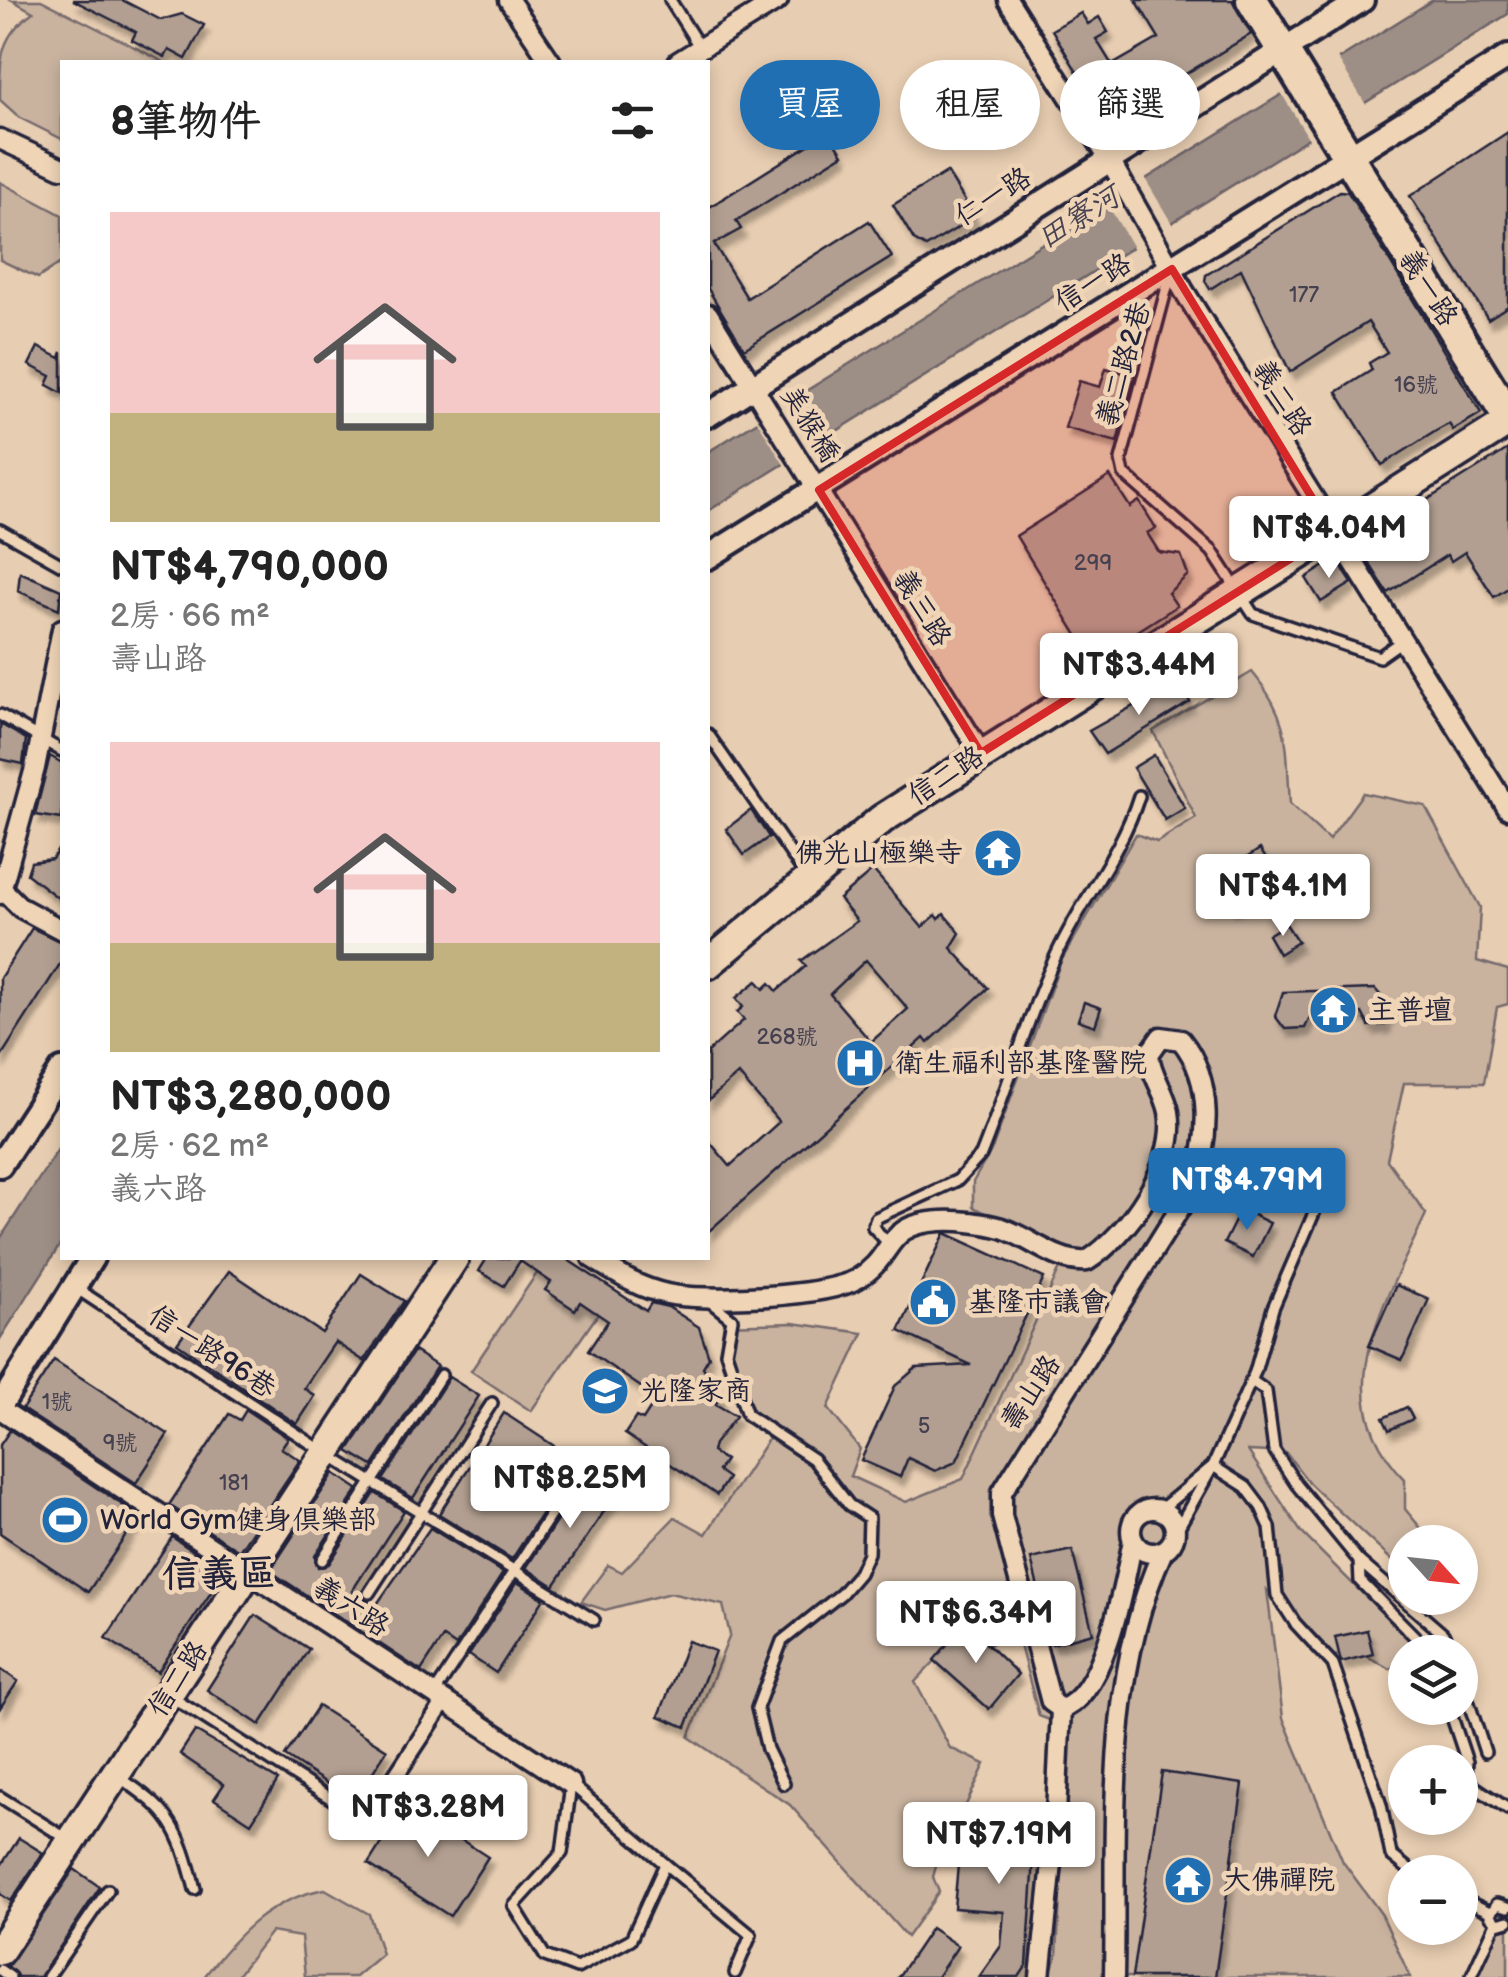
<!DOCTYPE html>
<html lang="zh-TW">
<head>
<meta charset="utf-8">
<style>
  body { margin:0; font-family:"Balsamiq Sans","LXGW WenKai TC",sans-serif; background:#f6f6f6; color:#222; height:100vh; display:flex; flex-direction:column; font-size:38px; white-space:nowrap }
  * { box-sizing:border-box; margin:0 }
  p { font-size:32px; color:#767676 }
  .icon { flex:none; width:55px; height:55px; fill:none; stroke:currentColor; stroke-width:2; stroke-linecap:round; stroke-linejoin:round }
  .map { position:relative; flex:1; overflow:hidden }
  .side { position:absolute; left:60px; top:60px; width:650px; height:1200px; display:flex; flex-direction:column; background:#fff; border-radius:0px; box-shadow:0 5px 15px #0003 }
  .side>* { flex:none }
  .banner { position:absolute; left:740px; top:60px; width:618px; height:90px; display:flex; gap:20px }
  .needle { width:65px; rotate:117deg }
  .buttons { position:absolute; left:1388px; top:1525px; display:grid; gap:20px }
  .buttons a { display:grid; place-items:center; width:90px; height:90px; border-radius:50%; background:#fff; box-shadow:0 5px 15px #0003; font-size:50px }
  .price { position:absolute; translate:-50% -85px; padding:0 22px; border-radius:10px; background:#fff; color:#222; font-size:32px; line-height:65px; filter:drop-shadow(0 2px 5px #0008) }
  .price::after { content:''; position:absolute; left:50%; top:60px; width:30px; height:22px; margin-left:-15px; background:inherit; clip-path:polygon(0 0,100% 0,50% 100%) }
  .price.current { background:#1f6fb2; color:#fff }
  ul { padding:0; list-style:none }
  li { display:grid; align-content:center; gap:20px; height:530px; padding:0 50px }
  li span { display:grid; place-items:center; height:310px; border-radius:0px; color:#555 }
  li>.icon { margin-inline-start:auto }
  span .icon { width:180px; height:180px; fill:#fffc; stroke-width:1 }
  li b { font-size:42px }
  h2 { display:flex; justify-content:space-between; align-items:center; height:120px; padding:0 50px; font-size:42px }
  .pill { padding:0 35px; border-radius:45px; background:#fff; box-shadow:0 5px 15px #0003; font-size:35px; line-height:90px }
  .pill.current { background:#1f6fb2; color:#fff }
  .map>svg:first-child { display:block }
  .green { fill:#c9b39f; stroke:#766a6d; stroke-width:2.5 }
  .water { fill:#9e8f86; stroke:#6c6368; stroke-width:2.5 }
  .pier { fill:#e7cdb1 }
  .building { fill:#b29f91; stroke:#22223b; stroke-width:2.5; fill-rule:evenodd; filter:url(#shadow) }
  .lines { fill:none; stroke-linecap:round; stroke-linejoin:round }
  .service-casing { stroke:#22223b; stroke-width:16 }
  .pedestrian-casing { stroke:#22223b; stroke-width:21 }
  .minor-casing { stroke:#22223b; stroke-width:25 }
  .tertiary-casing { stroke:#22223b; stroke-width:30 }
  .secondary-casing { stroke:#22223b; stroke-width:35 }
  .primary-casing { stroke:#22223b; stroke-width:38 }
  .service { stroke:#efd4b6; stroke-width:9 }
  .pedestrian { stroke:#efd4b6; stroke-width:14 }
  .minor { stroke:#efd4b6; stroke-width:18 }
  .tertiary { stroke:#efd4b6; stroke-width:22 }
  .secondary { stroke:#efd4b6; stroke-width:28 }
  .primary { stroke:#efd4b6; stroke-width:30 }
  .marked { fill:#d62828; fill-opacity:0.2; stroke:#d62828; stroke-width:8; stroke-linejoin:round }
  .labels { text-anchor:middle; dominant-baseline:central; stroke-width:9; stroke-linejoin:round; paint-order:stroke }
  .number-label { font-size:22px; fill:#464150 }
  .street-label { font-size:28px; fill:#22223b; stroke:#efd4b6 }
  .poi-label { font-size:28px; fill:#22223b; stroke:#efd4b6; text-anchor:start }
  .water-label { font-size:30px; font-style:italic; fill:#474352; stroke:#efd4b6 }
  .district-label { font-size:38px; font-weight:bold; fill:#22223b; stroke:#efd4b6 }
</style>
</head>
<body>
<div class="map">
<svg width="1508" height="1977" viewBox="0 0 1508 1977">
  <defs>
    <filter id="shadow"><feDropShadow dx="4.5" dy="8" stdDeviation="2.5" flood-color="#0004"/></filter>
  </defs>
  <rect width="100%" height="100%" fill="#e7cdb1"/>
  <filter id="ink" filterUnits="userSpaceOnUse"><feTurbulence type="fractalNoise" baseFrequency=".01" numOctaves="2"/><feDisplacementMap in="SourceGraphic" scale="20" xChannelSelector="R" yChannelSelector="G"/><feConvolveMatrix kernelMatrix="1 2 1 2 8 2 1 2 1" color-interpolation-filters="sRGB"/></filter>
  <g filter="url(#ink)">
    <g class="green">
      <path d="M12,0H41L164,62H62V139L20,118L0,100C0,56 0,36 33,12Z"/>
      <path d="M0,182L62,215V262L38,278L0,260Z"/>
      <path d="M1252,672C1291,719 1286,745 1290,804L1329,840L1363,793L1425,806L1480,907L1477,961L1508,970V1004L1497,1007L1484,1083H1404L1387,1160L1426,1214C1387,1301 1322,1395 1405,1479V1509L1429,1538L1424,1542H1405V1559L1398,1566L1310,1484L1286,1453L1248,1451L1301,1532L1416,1647L1390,1669L1356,1650L1334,1656L1267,1590L1283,1718L1343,1862L1382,1915L1410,1977H1048L1057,1956L1068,1727L1039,1716L1007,1597L997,1611L1009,1633L990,1645L958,1637L915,1682L950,1748L985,1764L965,1807L951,1814L933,1877L939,1892L907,1937L790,1805L689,1737L730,1635L723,1605L670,1593L605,1610L581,1602L608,1565L622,1572L675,1517L706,1534L772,1433C739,1399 711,1378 724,1325L793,1323L863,1333L828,1408L860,1449L850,1476L906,1502L963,1479L1067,1253L973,1207V1182L993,1147L1061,961L1136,834L1157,842L1196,818L1153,731Z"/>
      <path d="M537,1273L598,1314L531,1411L471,1371Z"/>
      <path d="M325,1889L369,1914L382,1954L355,1977H305L301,1937L271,1932L236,1977H204C237,1934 270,1899 325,1889Z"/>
      <path d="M1508,1905V1977H1467L1496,1915Z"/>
    </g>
    <g class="water">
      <path d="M1433,0H1508V14L708,511V452Z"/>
      <path d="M62,1143V1242L0,1339V1239Z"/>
    </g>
    <g class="pier">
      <path d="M1336,56L1368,108L1312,144L1280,91Z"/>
      <path d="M1144,177L1174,227L1135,251L1105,200Z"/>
      <path d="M783,400L814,450L786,468L755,417Z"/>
    </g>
    <g class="building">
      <path d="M73,0H122L161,20L182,14L204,25L186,59L169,50L165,57L132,40L136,32Z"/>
      <path d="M1136,0H1232L1251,34L1107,122L1052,30L1081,13L1088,24L1099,17L1108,32L1096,39L1112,65L1159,38Z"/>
      <path d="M829,132L843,154L736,221L741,229L714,244L747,298L869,221L892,257L744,349L708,289V208Z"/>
      <path d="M1508,132V306L1488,319L1410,196Z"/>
      <path d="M947,172L975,217L926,247L914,240L893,205Z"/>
      <path d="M1340,191L1348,192L1481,413L1453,430L1449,424L1436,431L1382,465L1337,392L1372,370L1369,363L1387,352L1368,322L1290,372L1241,269L1210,289L1205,281L1206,275Z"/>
      <path d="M38,347L60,358L62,352V393L47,385L51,376L29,365Z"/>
      <path d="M1106,368L1135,376L1117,442L1065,428L1079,381L1100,387Z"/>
      <path d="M1508,449V588L1494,597L1465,552L1451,561L1447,555L1388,593L1362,552L1365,539Z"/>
      <path d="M1110,476L1130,507L1139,501L1156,528L1147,533L1159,552L1181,555L1188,575L1168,593L1177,606L1105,652L1101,644L1088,653L1016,536Z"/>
      <path d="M1331,562L1339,563L1352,583L1321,602L1306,578Z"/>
      <path d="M20,572L61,590L59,609L18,591Z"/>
      <path d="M1178,681L1190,702L1105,754L1089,731Z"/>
      <path d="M0,724L26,739L23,764L0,759Z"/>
      <path d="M1154,755L1185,808L1165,820L1133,768Z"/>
      <path d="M50,756L62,763V819L35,815Z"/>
      <path d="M751,810L769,837L744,855L726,829Z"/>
      <path d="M62,844V901L27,874L31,862L52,859Z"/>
      <path d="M1260,849L1278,878L1232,907L1214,879Z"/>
      <path d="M873,870L922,927L936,915L939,919L944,914L960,933L951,948L988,988L928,1043L924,1038L708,1232V1140L730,1166L779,1122L738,1074L708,1101V1052L744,1020L737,1012L743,1007L736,998L757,981L764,989L770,983L777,991L806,966L801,961L857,921L839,899ZM866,960L908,1009L871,1042L830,994Z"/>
      <path d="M1286,924L1298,942L1279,954L1268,935Z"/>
      <path d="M32,928L62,942V961L0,1058V978Z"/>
      <path d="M1375,989L1390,1006L1385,1025L1369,1026L1362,1013L1311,1015L1305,1028L1285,1029L1275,1016L1283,992Z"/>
      <path d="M1084,1002L1101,1008L1095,1026L1078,1020Z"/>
      <path d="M1241,1209L1270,1223L1253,1257L1224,1243Z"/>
      <path d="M945,1233L1044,1278L956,1462L935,1471L908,1458L900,1477L861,1460L895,1386L916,1368L971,1365L899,1331Z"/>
      <path d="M487,1258H565L646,1311L651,1303L668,1307L699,1327L709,1357L703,1367L721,1397L715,1404L736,1416L714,1444L712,1452L725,1460L718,1471L728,1478L717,1495L625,1434L636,1417L643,1420L657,1398L588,1351L608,1321L580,1302L575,1310L545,1290L551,1282L520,1261L504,1286L479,1271Z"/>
      <path d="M229,1271L322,1333L361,1274L404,1301L364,1361L335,1342L304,1388L315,1396L297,1424L177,1343Z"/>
      <path d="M1396,1285L1429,1299L1402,1360L1369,1346Z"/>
      <path d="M414,1351L437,1366L373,1466L348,1451Z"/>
      <path d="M54,1360L168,1434L136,1483L22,1409Z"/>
      <path d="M449,1377L479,1396L413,1498L383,1480Z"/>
      <path d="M1407,1407L1413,1419L1389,1430L1383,1418Z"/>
      <path d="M246,1410L288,1438L281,1448L300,1460L239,1551L169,1505L229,1414L240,1420Z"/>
      <path d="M504,1413L571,1457L567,1463L572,1467L512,1559L439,1514Z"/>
      <path d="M10,1430L139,1516L88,1592L0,1533V1445Z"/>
      <path d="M334,1473L358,1489L315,1556L318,1567L329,1564L375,1493L404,1511L352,1591L375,1607L430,1528L503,1573L456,1646L443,1637L421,1671L270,1571Z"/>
      <path d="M586,1476L615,1495L554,1586L526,1568Z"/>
      <path d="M172,1537L211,1563L212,1591L158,1672L106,1638Z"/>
      <path d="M1072,1550L1093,1633L1052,1644L1031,1559Z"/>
      <path d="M517,1582L544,1599L496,1673L469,1655Z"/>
      <path d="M255,1615L309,1649L260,1725L207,1690Z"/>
      <path d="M965,1623L1018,1674L989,1709L934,1660Z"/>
      <path d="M1367,1630L1373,1654L1341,1662L1335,1637Z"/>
      <path d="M688,1641L715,1651L686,1727L659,1716Z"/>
      <path d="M0,1669L18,1681L0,1708Z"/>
      <path d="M318,1706L387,1750L354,1801L285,1756Z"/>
      <path d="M195,1731L278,1780L251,1823L214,1799L224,1784L180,1754Z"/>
      <path d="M1162,1772L1243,1784L1215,1977H1132Z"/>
      <path d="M406,1804L488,1857L450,1916L368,1864Z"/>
      <path d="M962,1822L1036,1828L1027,1965L1019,1977H979L1001,1946L1004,1912L954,1908Z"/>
      <path d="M19,1838L43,1853L11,1901L0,1894V1867Z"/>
      <path d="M74,1869L100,1887L40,1977H18L8,1966Z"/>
      <path d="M931,1928L958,1946L937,1977H898Z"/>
    </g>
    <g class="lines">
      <g class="service-casing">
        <g id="service">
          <path d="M670,0L700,48"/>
          <path d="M1171,272L1121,460L1124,474L1212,551L1253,614L1379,657L1403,640"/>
          <path d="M0,530L62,565"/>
          <path d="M0,715L62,751"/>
          <path d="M708,734L807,877"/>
          <path d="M889,1244L873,1227L876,1218L958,1180L981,1155C1007,1091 1025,1023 1054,960C1079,902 1120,857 1139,796"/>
          <path d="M76,1288L327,1454L594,1620"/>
          <path d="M708,1300L732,1319L726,1352L747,1415L813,1459L849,1505L869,1518L868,1553L859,1573L841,1594L782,1641L757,1708L767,1749L784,1784"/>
          <path d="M1252,1381L1266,1391L1274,1450L1296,1484L1359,1561L1443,1634L1452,1652"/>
          <path d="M1161,1509L1213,1466L1246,1487L1261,1507L1270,1527L1277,1595L1295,1623L1333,1664L1381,1805L1391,1855L1412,1872"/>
          <path d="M1176,1532L1213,1466L1255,1372L1273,1308L1330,1176"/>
          <path d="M322,1560L441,1375"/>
          <path d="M1359,1561L1360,1581L1430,1652"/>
          <path d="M369,1593L492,1403"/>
          <path d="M1460,1676L1485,1752"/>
          <path d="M434,1694L585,1462"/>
          <path d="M170,1696L366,1821"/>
          <path d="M1449,1708L1467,1762L1466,1775L1475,1787L1508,1809"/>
          <path d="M117,1776C171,1811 179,1827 195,1889"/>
          <path d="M571,1784L665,1864L631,1939L577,1968L545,1956L514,1906L562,1853Z"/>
          <path d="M0,1797L69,1840"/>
          <path d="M665,1864L751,1935L735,1973"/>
          <path d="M1460,1898L1490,1912"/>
          <path d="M1508,1907L1497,1904L1490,1915L1498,1924L1508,1921"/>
          <path d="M0,1970L10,1977"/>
          <path d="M48,1977L108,1890"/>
          <path d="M1471,1977L1496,1923"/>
        </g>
      </g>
      <g class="pedestrian-casing">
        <path id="pedestrian" d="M366,1821L445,1701"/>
      </g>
      <g class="minor-casing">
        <g id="minor">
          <path d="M509,0L551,62"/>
          <path d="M1008,0L1109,159L1184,291L1508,809"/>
          <path d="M678,62L778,0"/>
          <path d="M0,139L62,168"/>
          <path d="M708,314L981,753"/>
          <path d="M3,890L21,908L62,930"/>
          <path d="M0,894L35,768L62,629"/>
          <path d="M592,1258C616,1273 638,1288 667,1294C704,1302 826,1297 857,1279C897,1256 881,1224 941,1221C959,1220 984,1223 1002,1228C1029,1237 1058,1264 1087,1261C1129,1234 1178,1164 1169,1112C1165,1091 1150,1074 1149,1054L1161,1037L1181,1040C1215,1082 1209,1143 1192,1189L1002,1492V1516L1051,1702L1061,1709C1105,1697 1125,1579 1133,1540"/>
          <path d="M0,1409L571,1784"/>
          <circle cx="1153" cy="1531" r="22"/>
          <path d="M1040,1977L1055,1835L1061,1709"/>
          <path d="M1114,1977C1117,1836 1103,1681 1163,1551"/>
        </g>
      </g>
      <g class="tertiary-casing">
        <g id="tertiary">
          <path d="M708,415L1362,0"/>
          <path d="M708,557L1508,57"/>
          <path d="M0,1165L62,1070"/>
          <path d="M0,1406L92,1258"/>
        </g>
      </g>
      <g class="secondary-casing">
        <g id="secondary">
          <path d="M708,964L882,819L1508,422"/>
          <path d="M0,1950L454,1258"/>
        </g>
      </g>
      <g class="primary-casing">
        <path id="primary" d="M1252,0L1508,417"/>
      </g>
      <use href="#service" class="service"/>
      <use href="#pedestrian" class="pedestrian"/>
      <use href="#minor" class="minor"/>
      <use href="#tertiary" class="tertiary"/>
      <use href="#secondary" class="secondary"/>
      <use href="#primary" class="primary"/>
    </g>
  </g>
  <path class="marked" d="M1172,269L1333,532L981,753L819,490Z"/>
  <defs>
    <g id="temple-disc" transform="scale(2.5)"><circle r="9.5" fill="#1f6fb2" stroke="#efd4b6"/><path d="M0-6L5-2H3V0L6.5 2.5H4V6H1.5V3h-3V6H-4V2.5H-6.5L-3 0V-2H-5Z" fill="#fff"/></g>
    <g id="hospital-disc" transform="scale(2.5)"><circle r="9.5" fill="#1f6fb2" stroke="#efd4b6"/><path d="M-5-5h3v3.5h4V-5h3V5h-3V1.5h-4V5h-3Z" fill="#fff"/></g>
    <g id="civic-disc" transform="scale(2.5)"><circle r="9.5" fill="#1f6fb2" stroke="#efd4b6"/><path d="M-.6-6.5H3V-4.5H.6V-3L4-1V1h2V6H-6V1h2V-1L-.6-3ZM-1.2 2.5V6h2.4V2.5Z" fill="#fff"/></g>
    <g id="school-disc" transform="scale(2.5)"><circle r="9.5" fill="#1f6fb2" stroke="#efd4b6"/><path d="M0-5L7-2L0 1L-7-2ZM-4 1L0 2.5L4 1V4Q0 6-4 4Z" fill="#fff"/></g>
    <g id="stadium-disc" transform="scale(2.5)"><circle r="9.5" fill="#1f6fb2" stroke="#efd4b6"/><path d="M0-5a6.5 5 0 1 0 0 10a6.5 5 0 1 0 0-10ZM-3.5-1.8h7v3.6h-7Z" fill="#fff"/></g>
  </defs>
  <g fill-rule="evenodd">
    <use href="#temple-disc" x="998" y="853"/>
    <use href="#temple-disc" x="1333" y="1010"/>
    <use href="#hospital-disc" x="860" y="1063"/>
    <use href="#civic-disc" x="933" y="1302"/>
    <use href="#school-disc" x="605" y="1391"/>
    <use href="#stadium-disc" x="65" y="1520"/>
    <use href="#temple-disc" x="1188" y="1880"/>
  </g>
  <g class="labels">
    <g class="number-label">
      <text x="1304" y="295">177</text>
      <text x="1416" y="385">16號</text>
      <text x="1093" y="563">299</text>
      <text x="787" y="1037">268號</text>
      <text x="57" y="1402">1號</text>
      <text x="924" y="1426">5</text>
      <text x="120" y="1443">9號</text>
      <text x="234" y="1483">181</text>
    </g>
    <g class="street-label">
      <text transform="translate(993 197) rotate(-32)">仁一路</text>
      <text transform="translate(1093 283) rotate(-32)">信一路</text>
      <text transform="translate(1428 288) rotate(58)">義一路</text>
      <text transform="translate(1124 364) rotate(-74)">義二路2巷</text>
      <text transform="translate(1282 398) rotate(58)">義二路</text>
      <text transform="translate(810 424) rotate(58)">美猴橋</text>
      <text transform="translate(922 608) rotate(59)">義三路</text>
      <text transform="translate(946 776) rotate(-33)">信二路</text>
      <text transform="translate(212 1352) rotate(33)">信一路96巷</text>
      <text transform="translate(1031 1393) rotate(-57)">壽山路</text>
      <text transform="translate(351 1607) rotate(33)">義六路</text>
      <text transform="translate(178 1679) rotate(-57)">信二路</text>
    </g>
    <g class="poi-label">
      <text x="963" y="853" text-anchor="end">佛光山極樂寺</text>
      <text x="1368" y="1010">主普壇</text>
      <text x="895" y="1063">衛生福利部基隆醫院</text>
      <text x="968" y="1302">基隆市議會</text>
      <text x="640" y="1391">光隆家商</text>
      <text x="100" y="1520">World Gym健身俱樂部</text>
      <text x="1223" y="1880">大佛禪院</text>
    </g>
    <g class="water-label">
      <text transform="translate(1079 218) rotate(-32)">田寮河</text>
    </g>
    <g class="district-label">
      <text x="219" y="1574">信義區</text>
    </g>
  </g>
</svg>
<div class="buttons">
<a><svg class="needle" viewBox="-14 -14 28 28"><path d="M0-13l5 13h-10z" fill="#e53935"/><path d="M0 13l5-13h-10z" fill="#767676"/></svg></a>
<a><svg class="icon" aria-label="layers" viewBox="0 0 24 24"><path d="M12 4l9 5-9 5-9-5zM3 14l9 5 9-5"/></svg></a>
<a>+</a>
<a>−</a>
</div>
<b class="price" style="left:1329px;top:581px">NT$4.04M</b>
<b class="price" style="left:1139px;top:718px">NT$3.44M</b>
<b class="price" style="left:1283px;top:939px">NT$4.1M</b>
<b class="price current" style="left:1247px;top:1233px">NT$4.79M</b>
<b class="price" style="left:570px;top:1531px">NT$8.25M</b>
<b class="price" style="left:976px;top:1666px">NT$6.34M</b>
<b class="price" style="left:428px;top:1860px">NT$3.28M</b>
<b class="price" style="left:999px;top:1887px">NT$7.19M</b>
<div class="banner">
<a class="pill current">買屋</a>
<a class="pill">租屋</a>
<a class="pill">篩選</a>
</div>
<section class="side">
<h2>8筆物件<svg class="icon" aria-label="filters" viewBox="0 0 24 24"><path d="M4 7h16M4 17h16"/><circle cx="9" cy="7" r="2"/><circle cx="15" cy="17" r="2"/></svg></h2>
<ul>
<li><span style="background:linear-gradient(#f6c9c9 65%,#c2b280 0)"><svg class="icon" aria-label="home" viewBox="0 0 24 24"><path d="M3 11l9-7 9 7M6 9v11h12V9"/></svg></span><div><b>NT$4,790,000</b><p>2房 · 66 m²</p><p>壽山路</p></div></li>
<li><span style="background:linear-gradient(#f6c9c9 65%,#c2b280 0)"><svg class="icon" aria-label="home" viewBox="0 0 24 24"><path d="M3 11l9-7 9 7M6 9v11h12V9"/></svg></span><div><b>NT$3,280,000</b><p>2房 · 62 m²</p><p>義六路</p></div></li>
</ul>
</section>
</div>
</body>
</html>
